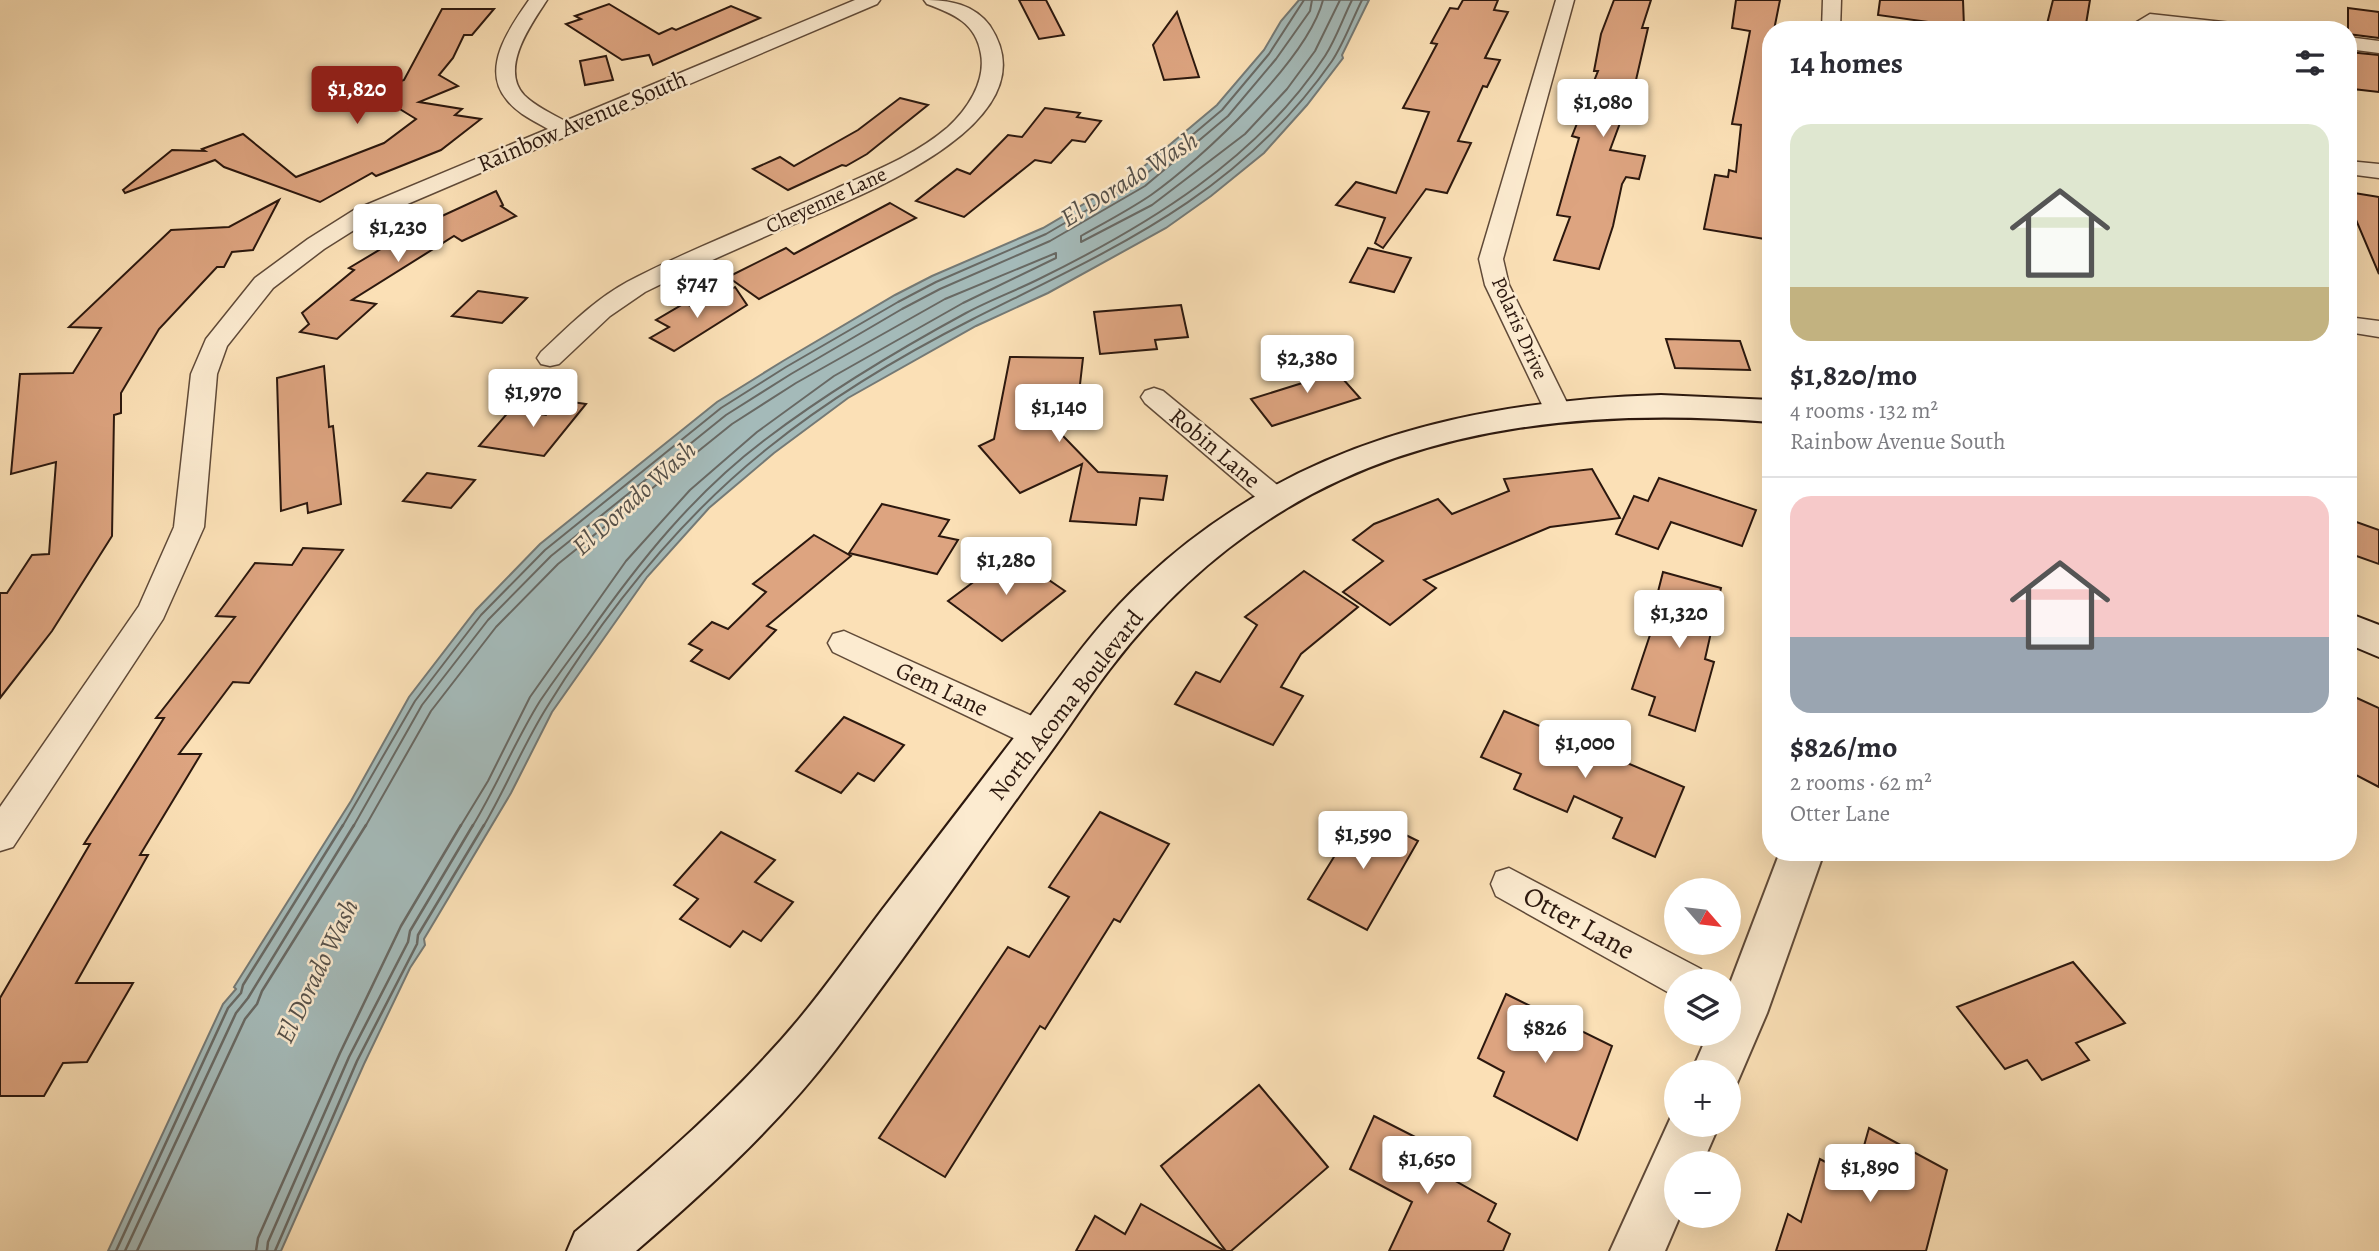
<!DOCTYPE html>
<html lang="en">
<head>
<meta charset="utf-8">
<style>
  body { margin:0; font-family:Alegreya,serif; background:#f2f2f3; color:#2b2b33; height:100vh; display:flex; flex-direction:column; font-size:26px; white-space:nowrap }
  * { box-sizing:border-box; margin:0 }
  p { font-size:23px; color:#7c7c81 }
  .icon { flex:none; width:38px; height:38px; fill:none; stroke:currentColor; stroke-width:2; stroke-linecap:round; stroke-linejoin:round }
  .map { position:relative; flex:1; overflow:hidden }
  .panel { position:absolute; left:1762px; top:21px; width:595px; height:840px; display:flex; flex-direction:column; background:#fff; border-radius:28px; box-shadow:0 7px 28px #0002 }
  .panel>* { flex:none }
  .needle { width:46px; rotate:118deg }
  .fabs { position:absolute; left:1664px; top:878px; display:grid; gap:14px }
  .fabs a { display:grid; place-items:center; width:77px; height:77px; border-radius:50%; background:#fff; box-shadow:0 7px 28px #0002; font-size:35px }
  .price { position:absolute; translate:-50% -60px; padding:0 16px; border-radius:7px; background:#fff; color:#222; font-size:23px; line-height:46px; filter:drop-shadow(0 2px 4px #0008) }
  .price::after { content:''; position:absolute; left:50%; top:42px; width:21px; height:16px; margin-left:-10px; background:inherit; clip-path:polygon(0 0,100% 0,50% 100%) }
  .price.selected { background:#8f2418; color:#fff }
  ul { padding:0; list-style:none }
  li { display:grid; align-content:center; gap:14px; height:371px; padding:0 28px }
  li+li { border-top:2px solid #e1e1e2 }
  li span { display:grid; place-items:center; height:217px; border-radius:21px; color:#555 }
  li>.icon { margin-inline-start:auto }
  span .icon { width:126px; height:126px; fill:#fffc; stroke-width:1 }
  li b { font-size:30px }
  h2 { display:flex; justify-content:space-between; align-items:center; height:84px; padding:0 28px; font-size:30px }
  .map>svg:first-child { display:block }
  .water { fill:#a4bab9; stroke:#747975; stroke-width:2 }
  .lines { fill:none; stroke-linecap:round; stroke-linejoin:round }
  .shore-far1 { stroke:#686964; stroke-width:2 }
  .shore { stroke:#686964; stroke-width:2.5 }
  .building { fill:#dda480; stroke:#2c180e; stroke-width:2 }
  .minor-casing { stroke:#604a38; stroke-width:3 }
  .tertiary-casing { stroke:#604a38; stroke-width:4 }
  .secondary-casing { stroke:#2c180e; stroke-width:4 }
  .minor { fill:#fcebd0; fill-rule:evenodd }
  .tertiary { fill:#fcebd0; fill-rule:evenodd }
  .secondary { fill:#fcebd0; fill-rule:evenodd }
  .labels { text-anchor:middle; dominant-baseline:central; stroke-width:5; stroke-linejoin:round; paint-order:stroke }
  .far-street-label { font-size:21px; fill:#2c180e; stroke:#fcebd0 }
  .street-label { font-size:24px; fill:#2c180e; stroke:#fcebd0 }
  .water-label { font-size:26px; font-style:italic; fill:#56514a; stroke:#fcebd0 }
  .near-street-label { font-size:28px; fill:#2c180e; stroke:#fcebd0 }
</style>
</head>
<body>
<div class="map">
<svg width="2379" height="1251" viewBox="0 0 2379 1251">
  <rect width="100%" height="100%" fill="#fbe0b6"/>
  <filter id="stains"><feTurbulence type="fractalNoise" baseFrequency=".00286" numOctaves="4"/><feColorMatrix values="0 0 0 0 .2 0 0 0 0 .09 0 0 0 0 .02 0 0 0 .5 -.17"/></filter>
  <radialGradient id="worn" r=".72"><stop offset=".6" stop-color="#630" stop-opacity="0"/><stop offset="1" stop-color="#630" stop-opacity=".3"/></radialGradient>
  <path class="water" d="M1299,0H1369L1342,55L1343,58L1307,105L1264,153L1211,196L1166,228L1048,293L976,326L848,398L774,453L709,508L647,577L552,712L511,793L424,939L425,945L410,968L364,1064L281,1251H108L223,1004L236,989L234,987L351,801L409,697L476,610L540,544L717,402L783,361L895,295L932,276L1043,228L1136,173L1217,105L1264,50L1281,21Z"/>
  <g class="lines">
    <g class="shore-far1">
      <path d="M1323,0C1308,59 1201,160 1151,195C1129,210 1104,223 1081,236V242L1152,205L1245,134L1287,89L1315,51L1340,0"/>
      <path d="M342,827L415,701L481,615L545,550L721,408L786,367L898,302L936,282L1046,234L1140,179L1222,110L1269,54L1304,0"/>
      <path d="M353,827L422,705L488,620L551,556L726,415L791,374L902,309L940,289L1050,241L1145,186L1228,116L1276,59L1310,11L1312,0"/>
      <path d="M365,827L431,711L496,627L558,564L732,424L796,383L945,299L1056,253V258L963,303L834,376L757,432L690,490L626,561L530,697L488,781L460,827"/>
      <path d="M472,827C497,786 515,741 540,701C555,679 571,657 587,636C639,562 694,493 766,439C829,391 896,351 966,313C990,300 1015,291 1039,279C1147,226 1258,159 1325,56C1336,39 1343,18 1352,0"/>
      <path d="M483,827C506,788 523,745 547,707C607,610 679,519 768,448C830,398 902,355 973,319C1114,248 1238,196 1332,61C1344,43 1352,20 1362,0"/>
    </g>
    <g class="shore">
      <path d="M116,1251L228,1008L241,993L243,985L343,825"/>
      <path d="M125,1251L236,1013L248,998L354,825"/>
      <path d="M137,1251L245,1019L257,1004L262,991L366,825"/>
      <path d="M256,1251L258,1238L340,1053L401,926L461,825"/>
      <path d="M267,1251L268,1242L349,1057L408,942L410,931L473,825"/>
      <path d="M275,1251L357,1061L417,944L418,935L484,825"/>
    </g>
  </g>
  <g class="building">
    <path d="M1019,0H1046L1064,35L1039,39Z"/>
    <path d="M1463,0H1498L1494,10L1508,12L1485,58L1500,60L1487,87L1483,86L1458,141L1471,143L1447,193L1426,189L1383,248L1375,243L1385,218L1336,205L1356,182L1396,193L1429,112L1403,108L1437,44L1431,43L1450,8L1458,9Z"/>
    <path d="M1614,0H1651L1642,28H1648L1636,80L1610,150L1645,156L1639,179L1626,177L1622,184L1613,226L1599,269L1554,260L1570,217L1557,215L1579,138L1572,136L1598,71H1594L1601,34Z"/>
    <path d="M1736,0H1780L1774,30H1771V240L1704,229L1715,175L1728,177L1729,170L1736,172L1741,125L1732,124L1750,31L1732,28Z"/>
    <path d="M1880,0H1963L1964,27L1878,15Z"/>
    <path d="M2053,0H2090L2085,30L2047,24Z"/>
    <path d="M609,4L659,34L672,28L676,30L731,6L760,18L653,65L649,55L622,60L566,24L581,19L575,16Z"/>
    <path d="M2348,8L2379,12V38L2348,34Z"/>
    <path d="M442,9H494L472,35H464L453,58L439,75L458,86L419,102L462,109L455,115L481,119L441,150L376,176L372,173L320,202L224,167L215,160L125,193L123,190L172,150L205,151L202,149L243,134L296,177L384,143L416,119L372,92L404,80Z"/>
    <path d="M1177,12L1199,77L1164,80L1153,45Z"/>
    <path d="M2348,52L2379,55V92L2353,89L2348,80Z"/>
    <path d="M606,56L613,80L585,85L580,61Z"/>
    <path d="M900,98L928,105L867,154L846,166L842,165L788,190L753,169L780,157L794,166L858,130Z"/>
    <path d="M1045,108L1080,113L1077,117L1101,121L1085,142L1072,140L1051,163L1035,160L964,217L916,201L957,169L970,174L1008,135L1022,137Z"/>
    <path d="M496,191L503,205L501,206L516,216L462,241L454,236L352,300L376,304L337,339L300,332L309,324L302,313L354,270L349,268L416,228Z"/>
    <path d="M2348,192L2379,197V274L2348,201Z"/>
    <path d="M279,200L253,250L232,252L224,267H217L159,329L121,393V413L114,415L112,536L52,631L0,698V593H7L32,555L49,554L56,462L11,474L20,374L73,373L101,328L69,327L171,230L229,227Z"/>
    <path d="M890,203L916,218L759,299L728,277L786,248L794,254Z"/>
    <path d="M1368,248L1411,258L1394,292L1350,282Z"/>
    <path d="M735,287L747,305L674,351L650,338L669,327L656,320L685,303L697,310Z"/>
    <path d="M478,291L527,298L502,323L452,316Z"/>
    <path d="M1181,305L1188,337L1155,340L1157,349L1100,354L1094,312Z"/>
    <path d="M1666,339L1740,341L1750,370L1675,368Z"/>
    <path d="M1010,357L1083,358L1078,402H1030L1098,472L1167,476L1163,500L1140,498L1136,525L1070,521L1082,464L1020,493L979,446L994,439Z"/>
    <path d="M1326,360L1360,398L1272,426L1251,399L1312,380L1301,367Z"/>
    <path d="M324,366L329,427L333,426L341,504L308,513L307,503L281,511L277,378Z"/>
    <path d="M558,400L586,404L544,456L479,446L511,409L546,415Z"/>
    <path d="M1592,469L1620,518L1550,527L1424,580L1436,588L1390,625L1343,592L1383,561L1353,540L1374,524L1438,499L1452,514L1509,491L1504,479Z"/>
    <path d="M427,473L475,480L451,508L403,501Z"/>
    <path d="M1659,478L1756,510L1742,546L1671,522L1658,549L1616,534L1634,496L1648,501Z"/>
    <path d="M882,504L949,520L939,536L958,540L937,574L849,553Z"/>
    <path d="M2348,519L2379,530V564L2348,553Z"/>
    <path d="M814,535L851,556L767,626L776,630L729,679L691,661L702,650L689,644L712,622L728,629L766,592L753,584Z"/>
    <path d="M303,548L343,550L249,683L233,682L179,754H201L140,855H148L76,983H133L87,1062L63,1063L44,1096H0V998L90,844H84L164,718H156L235,617L216,616L255,563L292,565Z"/>
    <path d="M1011,554L1065,591L1002,641L948,601Z"/>
    <path d="M1304,571L1358,607L1301,654L1281,687L1303,696L1273,745L1175,704L1196,672L1220,682L1257,625L1245,617Z"/>
    <path d="M1663,572L1721,588L1705,659L1714,662L1695,731L1649,715L1655,697L1632,689L1651,632L1648,631Z"/>
    <path d="M2348,694L2379,708V787L2348,771Z"/>
    <path d="M1504,711L1684,787L1655,857L1613,838L1622,818L1574,796L1567,812L1514,789L1521,774L1481,757Z"/>
    <path d="M844,717L904,745L874,781L858,773L841,793L796,771Z"/>
    <path d="M1100,812L1169,844L1120,922L1114,919L1045,1029L1040,1026L945,1177L879,1138L1008,947L1029,957L1069,897L1049,887Z"/>
    <path d="M1361,813L1418,841L1367,930L1308,899Z"/>
    <path d="M721,832L775,860L755,882L793,902L761,941L743,931L730,947L680,919L698,899L674,885Z"/>
    <path d="M2073,962L2125,1023L2076,1043L2089,1060L2042,1080L2027,1060L2005,1069L1957,1007Z"/>
    <path d="M1506,994L1612,1046L1577,1140L1494,1096L1504,1072L1478,1058Z"/>
    <path d="M1259,1085L1328,1167L1231,1251H1226L1161,1166Z"/>
    <path d="M1374,1116L1429,1144L1422,1162L1496,1204L1488,1221L1510,1234L1503,1251H1389L1412,1202L1350,1169Z"/>
    <path d="M1869,1128L1947,1170L1926,1251H1776L1788,1214L1801,1222L1820,1159L1855,1178Z"/>
    <path d="M1141,1204L1225,1251H1076L1095,1216L1125,1234Z"/>
  </g>
  <g class="lines">
    <g class="minor-casing">
      <g id="minor">
        <path d="M529,0H547C532,23 499,68 524,95C535,106 552,114 565,121L855,0H880L877,4L370,220L324,249L273,288L227,346L217,374L204,527L163,619L13,847L0,851V807L139,606L174,527L191,374L206,339L255,278L308,239L354,210L548,129C534,121 517,113 507,100C480,69 510,27 529,0Z"/>
        <path d="M924,0C949,0 974,4 990,26C1057,127 843,202 780,230C734,250 689,270 645,292L610,316L559,364L550,366L541,364L537,358L541,352C568,327 594,300 627,282C694,247 766,220 835,189C874,171 914,156 947,128C967,110 986,82 981,54C976,23 954,14 927,4Z"/>
        <path d="M1556,0H1574L1503,259L1509,285L1572,413L1569,419L1559,422L1549,419L1546,413L1485,285L1479,259Z"/>
        <path d="M1823,0H1841L1840,30H1822Z"/>
        <path d="M2150,14L2241,24L2250,30H2188L2154,26L2152,30H2133L2135,23Z"/>
        <path d="M2348,37L2379,41V53L2348,49Z"/>
        <path d="M2348,161L2379,164V178L2348,174Z"/>
        <path d="M2348,317L2379,321V337L2348,332Z"/>
        <path d="M1154,388L1163,391L1287,493L1291,500L1287,507L1277,510L1267,507L1145,403L1141,397L1145,391Z"/>
        <path d="M844,631L1052,725L1057,735L1052,745L1040,749L1028,745L833,652L828,643L833,634Z"/>
        <path d="M1509,868L1701,969L1706,982H1676V996L1673,995L1496,896L1491,884L1496,872Z"/>
      </g>
    </g>
    <g class="tertiary-casing">
      <g id="tertiary">
        <path d="M1780,852H1824L1767,1013L1734,1090L1729,1092V1073H1691L1708,1034H1729V986Z"/>
        <path d="M1676,1106V1125H1719L1702,1164H1676V1216H1680L1665,1251H1610Z"/>
      </g>
    </g>
    <g class="secondary-casing">
      <g id="secondary">
        <path d="M1661,395L1771,400V422C1605,409 1430,421 1284,510C1218,550 1160,604 1113,665C1090,694 1070,726 1047,757C977,853 909,953 836,1049C779,1124 707,1190 636,1251H567L575,1232C654,1166 733,1098 799,1019C828,984 854,947 882,910C930,848 978,785 1026,722C1064,672 1099,621 1145,579C1291,443 1468,401 1661,395Z"/>
        <path d="M2348,613L2379,625V657L2348,644Z"/>
      </g>
    </g>
    <use href="#minor" class="minor"/>
    <use href="#tertiary" class="tertiary"/>
    <use href="#secondary" class="secondary"/>
  </g>
  <g class="labels">
    <g class="far-street-label">
      <text transform="translate(826 200) rotate(-25)">Cheyenne Lane</text>
      <text transform="translate(1520 328) rotate(66)">Polaris Drive</text>
    </g>
    <g class="street-label">
      <text transform="translate(582 121) rotate(-23)">Rainbow Avenue South</text>
      <text transform="translate(1215 448) rotate(40)">Robin Lane</text>
      <text transform="translate(942 689) rotate(25)">Gem Lane</text>
      <text transform="translate(1066 705) rotate(-52)">North Acoma Boulevard</text>
    </g>
    <g class="water-label">
      <text transform="translate(1129 179) rotate(-32)">El Dorado Wash</text>
      <text transform="translate(634 498) rotate(-42)">El Dorado Wash</text>
      <text transform="translate(317 971) rotate(-64)">El Dorado Wash</text>
    </g>
    <g class="near-street-label">
      <text transform="translate(1579 923) rotate(29)">Otter Lane</text>
    </g>
  </g>
  <rect width="100%" height="100%" filter="url(#stains)"/>
  <rect width="100%" height="100%" fill="url(#worn)"/>
</svg>
<div class="fabs">
<a><svg class="needle" viewBox="-14 -14 28 28"><path d="M0-13l5 13h-10z" fill="#e53935"/><path d="M0 13l5-13h-10z" fill="#7c7c81"/></svg></a>
<a><svg class="icon" aria-label="layers" viewBox="0 0 24 24"><path d="M12 4l9 5-9 5-9-5zM3 14l9 5 9-5"/></svg></a>
<a>+</a>
<a>−</a>
</div>
<b class="price selected" style="left:357px;top:126px">$1,820</b>
<b class="price" style="left:1603px;top:139px">$1,080</b>
<b class="price" style="left:398px;top:264px">$1,230</b>
<b class="price" style="left:697px;top:320px">$747</b>
<b class="price" style="left:1307px;top:395px">$2,380</b>
<b class="price" style="left:533px;top:429px">$1,970</b>
<b class="price" style="left:1059px;top:444px">$1,140</b>
<b class="price" style="left:1006px;top:597px">$1,280</b>
<b class="price" style="left:1679px;top:650px">$1,320</b>
<b class="price" style="left:1585px;top:780px">$1,000</b>
<b class="price" style="left:1363px;top:871px">$1,590</b>
<b class="price" style="left:1545px;top:1065px">$826</b>
<b class="price" style="left:1427px;top:1196px">$1,650</b>
<b class="price" style="left:1870px;top:1204px">$1,890</b>
<section class="panel">
<h2>14 homes<svg class="icon" aria-label="filters" viewBox="0 0 24 24"><path d="M4 7h16M4 17h16"/><circle cx="9" cy="7" r="2"/><circle cx="15" cy="17" r="2"/></svg></h2>
<ul>
<li><span style="background:linear-gradient(#dfe7d0 75%,#c2b280 0)"><svg class="icon" aria-label="home" viewBox="0 0 24 24"><path d="M3 11l9-7 9 7M6 9v11h12V9"/></svg></span><div><b>$1,820/mo</b><p>4 rooms · 132 m²</p><p>Rainbow Avenue South</p></div></li>
<li><span style="background:linear-gradient(#f6c9c9 65%,#9aa5b1 0)"><svg class="icon" aria-label="home" viewBox="0 0 24 24"><path d="M3 11l9-7 9 7M6 9v11h12V9"/></svg></span><div><b>$826/mo</b><p>2 rooms · 62 m²</p><p>Otter Lane</p></div></li>
</ul>
</section>
</div>
</body>
</html>
